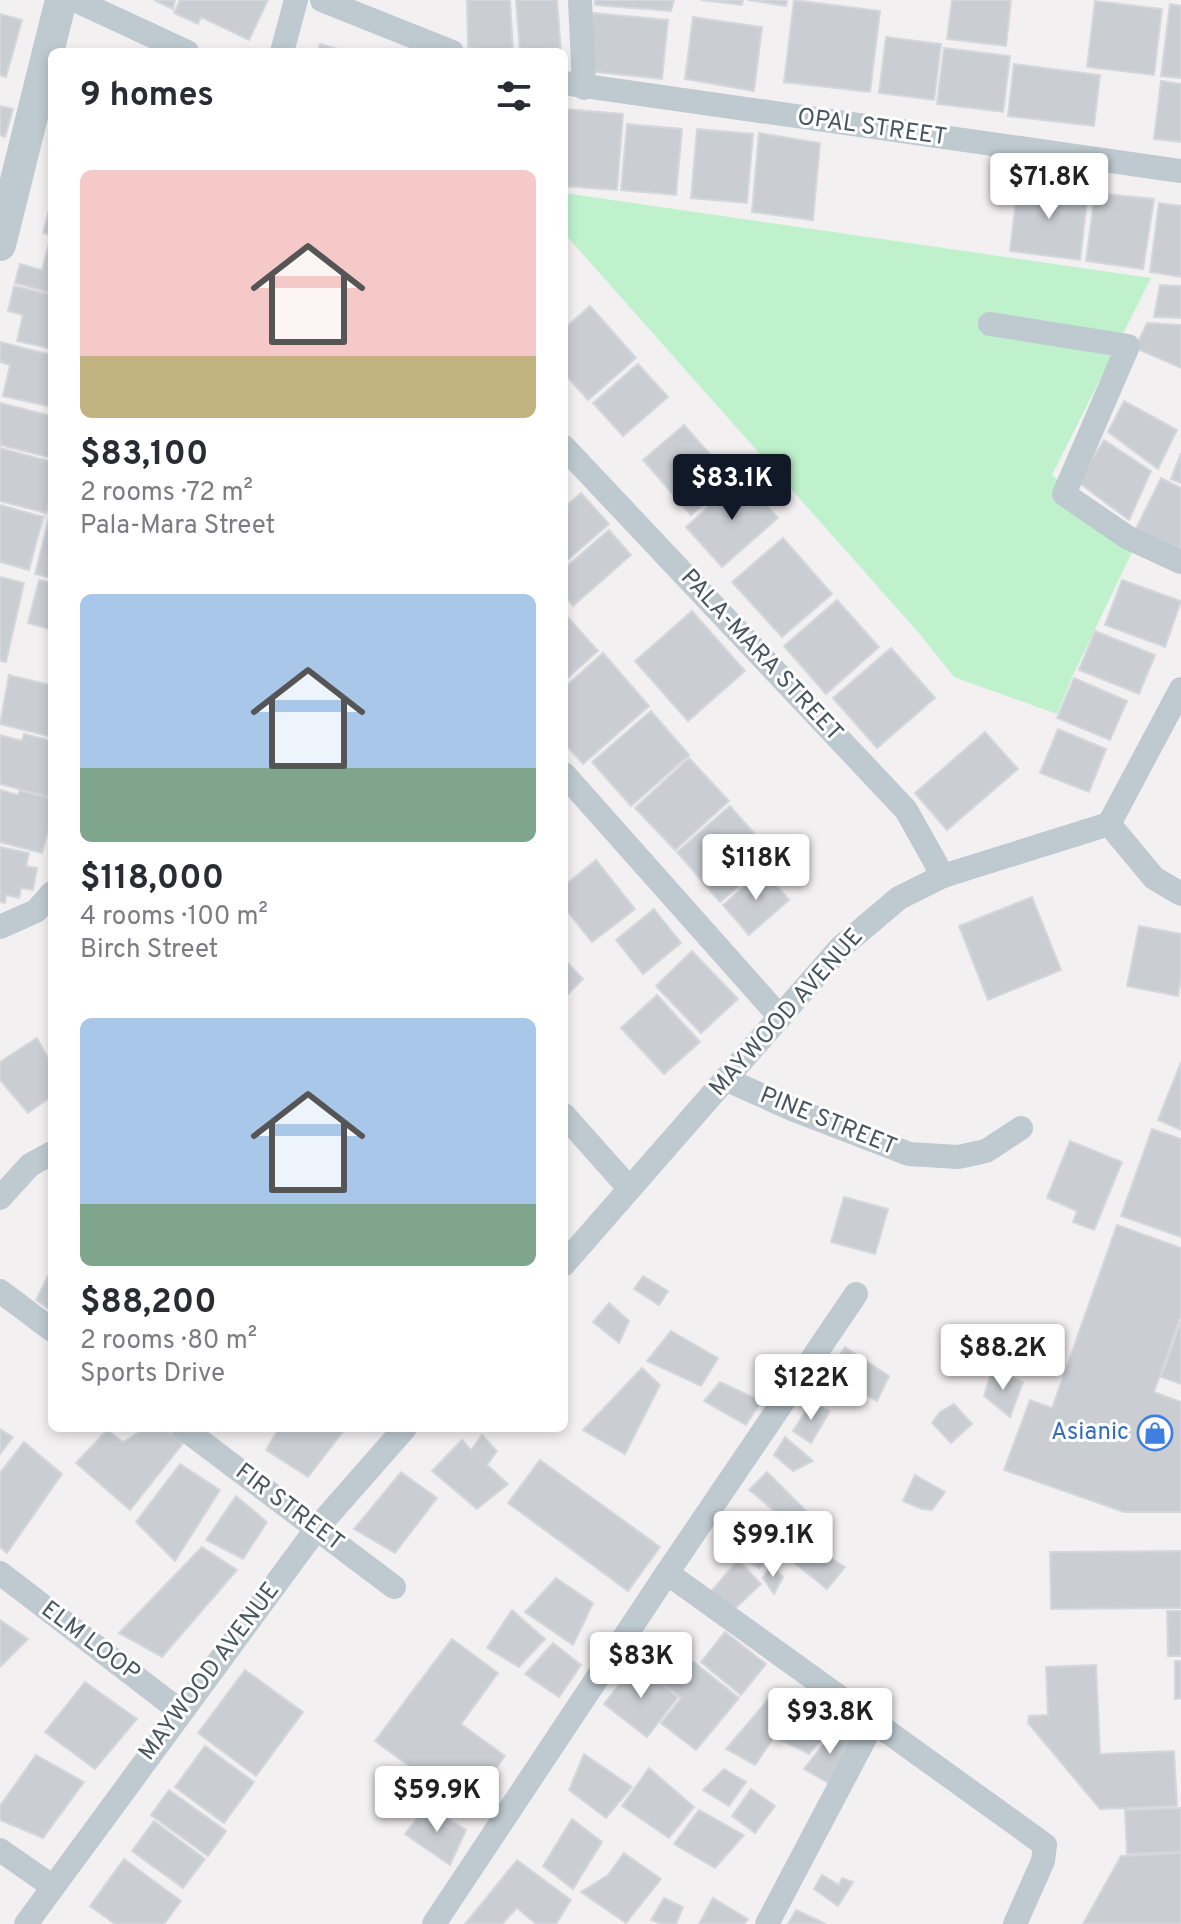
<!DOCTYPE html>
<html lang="en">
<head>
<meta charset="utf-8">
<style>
  body { margin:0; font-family:Overpass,sans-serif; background:#f7f7f7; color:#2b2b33; height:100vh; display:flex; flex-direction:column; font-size:30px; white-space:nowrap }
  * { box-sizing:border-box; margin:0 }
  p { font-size:26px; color:#7c7c81 }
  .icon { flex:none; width:44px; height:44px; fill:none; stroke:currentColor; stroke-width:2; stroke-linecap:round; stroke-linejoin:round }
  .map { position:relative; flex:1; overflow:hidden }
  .sheet { position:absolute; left:48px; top:48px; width:520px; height:1384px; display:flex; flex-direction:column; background:#fff; border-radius:12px; box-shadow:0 4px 12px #0003 }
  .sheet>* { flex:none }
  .price { position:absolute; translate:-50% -68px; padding:0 18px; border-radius:8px; background:#fff; color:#222; font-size:26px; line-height:52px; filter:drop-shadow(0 2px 4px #0008) }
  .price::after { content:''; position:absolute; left:50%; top:48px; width:24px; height:18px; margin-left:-12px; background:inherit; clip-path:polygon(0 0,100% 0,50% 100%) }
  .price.active { background:#111827; color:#fff }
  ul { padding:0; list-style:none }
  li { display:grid; align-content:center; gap:16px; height:424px; padding:0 32px }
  li span { display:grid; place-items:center; height:248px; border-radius:12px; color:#555 }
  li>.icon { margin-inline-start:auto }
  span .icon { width:144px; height:144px; fill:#fffc; stroke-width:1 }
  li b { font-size:34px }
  h2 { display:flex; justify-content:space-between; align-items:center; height:96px; padding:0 32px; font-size:34px }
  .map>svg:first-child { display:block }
  .green { fill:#bff1cd }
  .building { fill:#caced3; stroke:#d4d7dc; stroke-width:2 }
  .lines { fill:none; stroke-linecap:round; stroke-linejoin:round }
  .minor { stroke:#bec9d0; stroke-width:24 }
  .tertiary { stroke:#bec9d0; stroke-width:32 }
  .labels { text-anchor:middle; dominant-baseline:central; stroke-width:6; stroke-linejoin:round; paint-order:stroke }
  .street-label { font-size:24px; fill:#48565f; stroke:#fff }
  .shop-label { font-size:24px; fill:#366cbe; stroke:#fff; text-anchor:end }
</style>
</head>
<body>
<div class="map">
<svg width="1181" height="1924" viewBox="0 0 1181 1924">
  <rect width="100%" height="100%" fill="#f3f0f1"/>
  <path class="green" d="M564,193L1151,278L1052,475L1135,546L1072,677L1057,714L954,677L918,632L564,233Z"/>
  <g class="building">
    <path d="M154,0H175L173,9Z"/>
    <path d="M180,0H268L249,40L201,17L198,24L174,13Z"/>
    <path d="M467,0H510L513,52H488L468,47Z"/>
    <path d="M516,0H557L561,52H520Z"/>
    <path d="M595,0H674L671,11L595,5Z"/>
    <path d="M701,0H743L742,5Z"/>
    <path d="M748,0H787L786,6Z"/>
    <path d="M794,0L880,11L870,92L784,82Z"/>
    <path d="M952,0H1011L1006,46L947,39Z"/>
    <path d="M1095,1L1162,9L1154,75L1087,67Z"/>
    <path d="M1170,4L1181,6V78L1161,76Z"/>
    <path d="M593,13L668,20L662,79L587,71Z"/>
    <path d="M0,14L22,20L6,77L0,75Z"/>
    <path d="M693,17L762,27L754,91L685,79Z"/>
    <path d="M886,37L941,44L934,100L879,93Z"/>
    <path d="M320,44L348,52H318Z"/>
    <path d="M944,48L1010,56L1003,112L937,104Z"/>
    <path d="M1014,64L1100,75L1094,126L1008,116Z"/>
    <path d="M1161,81L1181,84V142L1154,139Z"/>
    <path d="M0,106L13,109L5,137L0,135Z"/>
    <path d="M564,109L623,114L617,190L564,186Z"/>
    <path d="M627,124L682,129L676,195L621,190Z"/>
    <path d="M697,129L753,134L747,203L691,198Z"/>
    <path d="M759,133L820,143L813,220L752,212Z"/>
    <path d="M1018,183L1088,191L1080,260L1010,251Z"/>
    <path d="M1095,193L1154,199L1143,269L1086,261Z"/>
    <path d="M52,199V235L43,233Z"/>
    <path d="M1159,203L1181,206V277L1150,272Z"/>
    <path d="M50,240L52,293L15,283L20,264L42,270Z"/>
    <path d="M1160,285L1181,286V318L1154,317Z"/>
    <path d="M14,286L52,295V349L17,341L23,315L8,311Z"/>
    <path d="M590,306L636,358L588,400L564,373V329Z"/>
    <path d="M1147,323L1181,325V368L1135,348Z"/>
    <path d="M0,342L52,355V407L3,396L10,365L0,362Z"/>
    <path d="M638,364L668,397L623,436L593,403Z"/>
    <path d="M1124,401L1177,430L1158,469L1108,432Z"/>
    <path d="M0,403L52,416V458L0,445Z"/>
    <path d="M684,425L732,479L691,515L643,460Z"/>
    <path d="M1104,440L1151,471L1129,520L1078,482Z"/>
    <path d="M0,448L52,462V490L46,513L0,501Z"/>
    <path d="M1181,453V483L1171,479Z"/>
    <path d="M742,477L778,518L722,567L686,527Z"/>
    <path d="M1161,478L1181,488V549L1136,529Z"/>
    <path d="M581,493L609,524L564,563V508Z"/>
    <path d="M0,505L43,517L29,570L0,562Z"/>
    <path d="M49,519L52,520V578L35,574Z"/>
    <path d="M609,530L631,555L573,606L564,595V569Z"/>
    <path d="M783,538L832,594L782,637L732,582Z"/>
    <path d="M0,577L24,583L6,662L0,661Z"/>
    <path d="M39,580L52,583V630L28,623Z"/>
    <path d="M1122,580L1181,601L1165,647L1105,625Z"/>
    <path d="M837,600L879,647L826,694L784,646Z"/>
    <path d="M692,611L745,671L688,721L635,661Z"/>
    <path d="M564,613L598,651L564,681Z"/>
    <path d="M1095,631L1155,655L1139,694L1079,670Z"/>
    <path d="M891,648L935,698L877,748L833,698Z"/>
    <path d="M603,653L649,706L583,764L564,743V688Z"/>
    <path d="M9,675L50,685L52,677V737L0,724Z"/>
    <path d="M1074,678L1127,701L1110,740L1057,718Z"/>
    <path d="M651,711L689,755L631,806L592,762Z"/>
    <path d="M1058,729L1106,749L1089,792L1040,773Z"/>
    <path d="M985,732L1018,769L947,830L915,793Z"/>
    <path d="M24,734L52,741V798L0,784V735L22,741Z"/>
    <path d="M689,758L729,801L675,850L635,808Z"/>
    <path d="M0,790L18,795L20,790L52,799V817L42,853L0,842Z"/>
    <path d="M730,806L774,856L720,902L677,852Z"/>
    <path d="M0,847L29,853L26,866L37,868L33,890L21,888L19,898L6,895L5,903L0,902Z"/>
    <path d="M596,860L635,909L592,942L564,907V886Z"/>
    <path d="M763,870L789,900L749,935L723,905Z"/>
    <path d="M1032,897L1061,970L988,1000L959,926Z"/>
    <path d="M654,909L681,943L643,974L616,940Z"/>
    <path d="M1139,926L1181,934V979L1178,996L1127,986Z"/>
    <path d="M692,951L738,999L701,1033L656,986Z"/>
    <path d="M564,959L583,979L564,998Z"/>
    <path d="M657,995L700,1042L664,1074L621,1028Z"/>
    <path d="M37,1038L52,1065V1096L28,1113L0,1080V1062Z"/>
    <path d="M1181,1062V1130L1158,1120Z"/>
    <path d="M1152,1129L1181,1139V1237L1121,1216Z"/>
    <path d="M1070,1141L1122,1162L1094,1230L1073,1222L1077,1211L1047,1198Z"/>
    <path d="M844,1197L888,1209L875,1254L831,1242Z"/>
    <path d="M1117,1225L1181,1248V1315L1154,1392L1181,1402V1512H1124L1004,1470L1030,1400L1052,1408Z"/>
    <path d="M52,1268V1311L36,1300Z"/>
    <path d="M643,1276L668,1291L659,1305L634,1289Z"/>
    <path d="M609,1303L629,1321L619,1343L593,1322Z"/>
    <path d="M1181,1321V1384L1161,1377Z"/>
    <path d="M671,1331L718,1358L701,1386L647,1361Z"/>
    <path d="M845,1347L889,1376L877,1401L828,1372Z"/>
    <path d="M642,1368L660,1385L625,1454L583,1430Z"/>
    <path d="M992,1370L1023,1382L1010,1417L984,1396Z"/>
    <path d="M720,1382L761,1401L746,1425L704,1401Z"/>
    <path d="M811,1403L830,1411L811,1443L793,1431Z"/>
    <path d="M954,1404L972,1424L951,1443L932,1423L940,1412Z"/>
    <path d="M146,1428H163L184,1442L130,1510L76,1463L107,1430L123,1442Z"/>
    <path d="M279,1428H336L342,1433L308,1477L266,1450Z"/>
    <path d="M0,1429L13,1437L0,1454Z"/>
    <path d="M482,1435L497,1451L487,1465L508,1484L477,1509L432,1471L462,1440L471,1450Z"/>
    <path d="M785,1437L813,1461L793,1471L774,1455Z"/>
    <path d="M24,1442L62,1474L7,1553L0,1547V1473Z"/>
    <path d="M540,1460L660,1547L628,1591L508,1503Z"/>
    <path d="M180,1464L220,1490L175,1561L136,1522Z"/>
    <path d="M401,1472L437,1498L395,1553L354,1529Z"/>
    <path d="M767,1472L813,1518L798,1530L749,1490Z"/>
    <path d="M915,1475L945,1492L932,1510L922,1509L903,1501Z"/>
    <path d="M236,1496L267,1522L243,1559L206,1540Z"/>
    <path d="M751,1538L772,1555L759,1568L737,1553Z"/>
    <path d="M802,1540L845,1567L827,1589L792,1561Z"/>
    <path d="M202,1547L237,1570L162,1657L119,1633Z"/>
    <path d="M1181,1551V1608L1051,1609L1050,1552Z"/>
    <path d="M738,1560L761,1584L728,1615L708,1595Z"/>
    <path d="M770,1566L783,1577L774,1594L763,1578Z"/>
    <path d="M556,1578L593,1603L573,1645L525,1612Z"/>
    <path d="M512,1610L545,1639L519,1667L487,1648Z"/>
    <path d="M1167,1611H1181V1656H1168Z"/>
    <path d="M0,1620L28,1639L0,1667Z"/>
    <path d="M725,1632L766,1664L741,1695L701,1662Z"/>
    <path d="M452,1639L498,1673L461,1724L505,1756L467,1808L375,1741Z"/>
    <path d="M666,1640L739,1698L696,1750L661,1723L681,1698L643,1668Z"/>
    <path d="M553,1643L581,1665L559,1697L525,1674Z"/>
    <path d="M1175,1661H1181V1698L1175,1699Z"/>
    <path d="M635,1664L678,1697L647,1737L604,1704Z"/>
    <path d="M1096,1665L1100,1754L1174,1751L1177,1806L1100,1809L1028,1723L1029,1716L1048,1715L1046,1667Z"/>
    <path d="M245,1670L303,1712L256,1776L198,1733Z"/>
    <path d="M85,1682L137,1719L95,1769L45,1732Z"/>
    <path d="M777,1689L797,1704L755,1765L726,1749Z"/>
    <path d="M810,1704L839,1718L809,1754L781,1740Z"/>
    <path d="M836,1728L854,1740L828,1783L804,1769Z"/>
    <path d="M205,1746L254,1782L224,1823L175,1787Z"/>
    <path d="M584,1754L632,1787L606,1818L569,1790Z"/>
    <path d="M36,1755L84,1782L43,1838L0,1820V1806Z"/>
    <path d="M649,1768L694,1807L669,1838L622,1806Z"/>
    <path d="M724,1769L746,1782L729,1806L703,1790Z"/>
    <path d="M751,1789L775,1806L755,1833L732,1816Z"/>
    <path d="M169,1790L226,1831L208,1856L151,1815Z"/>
    <path d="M427,1806L466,1830L450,1865L405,1834Z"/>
    <path d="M1181,1808V1852L1127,1854L1125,1810Z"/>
    <path d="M699,1810L744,1835L715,1868L674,1844Z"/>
    <path d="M572,1819L602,1842L573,1889L543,1866Z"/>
    <path d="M154,1821L205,1859L183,1888L132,1851Z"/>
    <path d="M624,1853L661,1879L626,1923L581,1892L608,1875Z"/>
    <path d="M1181,1853V1924H1083L1121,1856Z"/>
    <path d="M124,1859L181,1901L164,1924H115L90,1906Z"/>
    <path d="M517,1860L571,1900L556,1924H536L517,1908L502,1924H465Z"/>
    <path d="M822,1875L839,1885L842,1878L853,1882L838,1906L814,1889Z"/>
    <path d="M664,1898L683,1907L676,1924H662L651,1920Z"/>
    <path d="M713,1898L748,1919L744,1924H699Z"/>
    <path d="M796,1910L826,1924H788Z"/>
  </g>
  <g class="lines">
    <g class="minor">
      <path d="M75,0L187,52"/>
      <path d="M322,0L452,52"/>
      <path d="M580,0L584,88"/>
      <path d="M282,52L296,0"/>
      <path d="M564,83L1181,171"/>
      <path d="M990,324L1128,346L1064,494L1127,537L1181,562"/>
      <path d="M564,447L906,810L943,876"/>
      <path d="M564,774L780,1017"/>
      <path d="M1109,824L1181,689"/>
      <path d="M1109,824L1154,878L1181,894"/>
      <path d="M0,927L36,911L52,893"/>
      <path d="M725,1079L792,1109L909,1154L958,1157L986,1151L1021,1128"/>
      <path d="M564,1115L629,1188"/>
      <path d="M0,1198L30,1165L52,1153"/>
      <path d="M564,1264L841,947L899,898L943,876L1109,824"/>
      <path d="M0,1291L52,1330"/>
      <path d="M183,1428L394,1587"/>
      <path d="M0,1573L180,1711"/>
      <path d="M667,1573L1045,1845L1043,1861L1015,1924"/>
      <path d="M0,1850L52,1886"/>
      <path d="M26,1924L317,1528L405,1428"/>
      <path d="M434,1924L667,1573L856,1294"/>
      <path d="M767,1924L874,1721"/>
    </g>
    <path class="tertiary" d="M0,245L61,0"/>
  </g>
  <defs>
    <g id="shop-ring" transform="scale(1.8)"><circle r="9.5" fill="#fff" stroke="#3f7fe0" stroke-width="1.5"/><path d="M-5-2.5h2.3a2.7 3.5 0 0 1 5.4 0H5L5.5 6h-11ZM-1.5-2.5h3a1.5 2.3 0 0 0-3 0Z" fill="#3f7fe0"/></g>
  </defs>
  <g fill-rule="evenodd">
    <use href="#shop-ring" x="1155" y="1433"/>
  </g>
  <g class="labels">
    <g class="street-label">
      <text transform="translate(872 128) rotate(8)">OPAL STREET</text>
      <text transform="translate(761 656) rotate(47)">PALA-MARA STREET</text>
      <text transform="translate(787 1013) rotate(-48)">MAYWOOD AVENUE</text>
      <text transform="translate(828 1122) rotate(22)">PINE STREET</text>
      <text transform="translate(289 1508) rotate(37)">FIR STREET</text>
      <text transform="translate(90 1642) rotate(37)">ELM LOOP</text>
      <text transform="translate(210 1672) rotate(-53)">MAYWOOD AVENUE</text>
    </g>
    <g class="shop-label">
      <text x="1129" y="1433">Asianic</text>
    </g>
  </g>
</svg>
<b class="price" style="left:1049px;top:221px">$71.8K</b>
<b class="price active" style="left:732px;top:522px">$83.1K</b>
<b class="price" style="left:756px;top:902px">$118K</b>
<b class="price" style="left:1003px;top:1392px">$88.2K</b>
<b class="price" style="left:811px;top:1422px">$122K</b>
<b class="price" style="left:773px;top:1579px">$99.1K</b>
<b class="price" style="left:641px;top:1700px">$83K</b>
<b class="price" style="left:830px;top:1756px">$93.8K</b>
<b class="price" style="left:437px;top:1834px">$59.9K</b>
<section class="sheet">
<h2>9 homes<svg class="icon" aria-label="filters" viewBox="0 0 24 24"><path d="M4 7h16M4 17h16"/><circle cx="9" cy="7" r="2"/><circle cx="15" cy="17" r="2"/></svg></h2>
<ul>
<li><span style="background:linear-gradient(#f6c9c9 75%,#c2b280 0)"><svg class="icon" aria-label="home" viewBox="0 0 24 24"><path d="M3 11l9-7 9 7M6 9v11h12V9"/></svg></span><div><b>$83,100</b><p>2 rooms · 72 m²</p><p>Pala-Mara Street</p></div></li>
<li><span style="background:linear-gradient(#a9c7e8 70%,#7fa58c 0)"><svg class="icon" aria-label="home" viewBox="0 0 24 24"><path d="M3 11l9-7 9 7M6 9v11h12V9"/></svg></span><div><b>$118,000</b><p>4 rooms · 100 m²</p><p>Birch Street</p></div></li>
<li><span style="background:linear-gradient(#a9c7e8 75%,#7fa58c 0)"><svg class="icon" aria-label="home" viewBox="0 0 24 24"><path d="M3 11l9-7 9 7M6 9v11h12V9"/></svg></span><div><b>$88,200</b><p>2 rooms · 80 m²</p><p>Sports Drive</p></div></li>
</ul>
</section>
</div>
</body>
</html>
